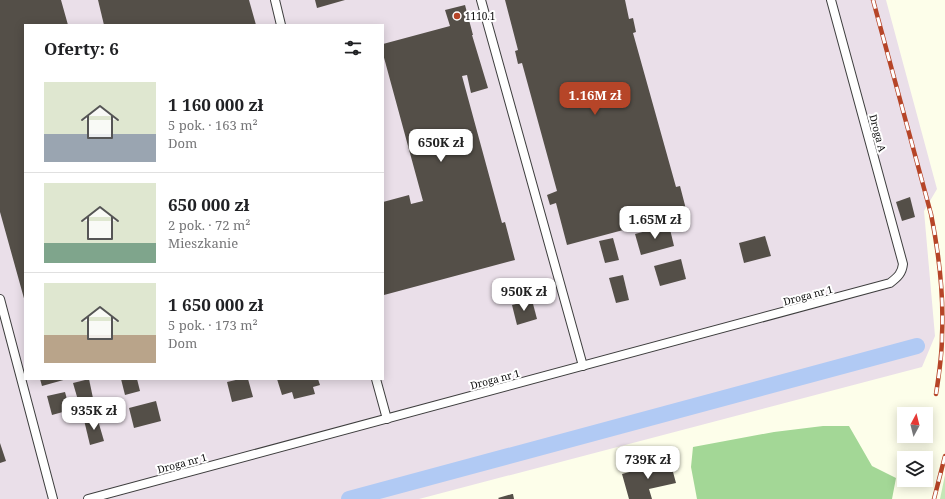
<!DOCTYPE html>
<html lang="pl">
<head>
<meta charset="utf-8">
<style>
  body { margin:0; font-family:"Noto Serif",serif; background:#f2f2f2; color:#202124; height:100vh; display:flex; flex-direction:column; font-size:15px; white-space:nowrap }
  * { box-sizing:border-box; margin:0 }
  p { font-size:13px; color:#757577 }
  .icon { flex:none; width:22px; height:22px; fill:none; stroke:currentColor; stroke-width:2; stroke-linecap:round; stroke-linejoin:round }
  .map { position:relative; flex:1; overflow:hidden }
  .sheet { position:absolute; left:24px; top:24px; width:360px; height:356px; display:flex; flex-direction:column; background:#fff; border-radius:0px; box-shadow:0 2px 10px #0003 }
  .sheet>* { flex:none }
  .needle { width:26px; rotate:7deg }
  .buttons { position:absolute; left:897px; top:407px; display:grid; gap:8px }
  .buttons a { display:grid; place-items:center; width:36px; height:36px; border-radius:0px; background:#fff; box-shadow:0 2px 10px #0003; font-size:20px }
  .price { position:absolute; translate:-50% -34px; padding:0 9px; border-radius:8px; background:#fff; color:#222; font-size:13px; line-height:26px; filter:drop-shadow(0 1px 2px #0008) }
  .price::after { content:''; position:absolute; left:50%; top:24px; width:12px; height:9px; margin-left:-6px; background:inherit; clip-path:polygon(0 0,100% 0,50% 100%) }
  .price.active { background:#b64528; color:#fff }
  ul { padding:0; list-style:none }
  li { display:flex; align-items:center; gap:12px; height:100px; padding:0 20px }
  li+li { border-top:1px solid #e0e0e0 }
  li span { display:grid; place-items:center; flex:none; width:112px; height:80px; border-radius:0px; color:#555 }
  li>.icon { margin-inline-start:auto }
  span .icon { width:48px; height:48px; fill:#fffc; stroke-width:1 }
  li b { font-size:17px }
  h2 { display:flex; justify-content:space-between; align-items:center; height:48px; padding:0 20px; font-size:17px }
  .map>svg:first-child { display:block }
  .industrial { fill:#eadfe9; fill-rule:evenodd }
  .green { fill:#c3e7b6 }
  .forest { fill:#a3d796 }
  .lines { fill:none; stroke-linecap:round; stroke-linejoin:round }
  .canal { stroke:#b1caf4; stroke-width:16 }
  .building { fill:#544f48 }
  .service-casing { stroke:#3e3e3e; stroke-width:10 }
  .service { stroke:#fff; stroke-width:8 }
  .rail-casing { stroke:#b64528; stroke-width:4.5 }
  .rail { stroke:#fff; stroke-width:3; stroke-dasharray:9; stroke-linecap:butt }
  .poi-dot { fill:#b64528; stroke:#fff; stroke-width:1.5 }
  .labels { text-anchor:middle; dominant-baseline:central; stroke-width:4; stroke-linejoin:round; paint-order:stroke }
  .poi-label { font-size:10px; fill:#0b0b0b; stroke:#fff; text-anchor:start }
  .street-label { font-size:10px; fill:#0b0b0b; stroke:#fff }
</style>
</head>
<body>
<div class="map">
<svg width="945" height="499" viewBox="0 0 945 499">
  <rect width="100%" height="100%" fill="#fdfeea"/>
  <path class="industrial" d="M0,0H886L937,189L924,211L935,336L922,367L419,499H0ZM25,25H383V379H25Z"/>
  <path class="green" d="M945,475V499H940Z"/>
  <path class="forest" d="M823,426H849L872,466L896,478L892,499H697L691,467L693,447L774,432Z"/>
  <g class="lines">
    <path class="canal" d="M349,499L917,346"/>
  </g>
  <g class="building">
    <path d="M0,0H61L68,25H25V302L0,212Z"/>
    <path d="M98,0H249L256,25H104Z"/>
    <path d="M315,0H345L317,8Z"/>
    <path d="M505,0H625L629,19L633,18L636,32L633,33L676,187L680,186L687,213L567,245L556,203L550,205L547,195L557,191L522,63L518,64L515,51L518,50Z"/>
    <path d="M465,5L473,35H472L488,88L471,93L467,75L462,76L502,223L505,222L515,260L384,295L383,202L409,195L411,204L423,201L383,54V44L450,26L445,10Z"/>
    <path d="M910,197L915,217L902,221L896,202Z"/>
    <path d="M669,225L674,246L641,255L635,234Z"/>
    <path d="M765,236L771,256L744,263L739,243Z"/>
    <path d="M613,238L619,260L605,263L599,241Z"/>
    <path d="M681,259L686,279L660,286L654,266Z"/>
    <path d="M623,275L629,300L616,303L609,278Z"/>
    <path d="M532,300L537,319L517,325L512,305Z"/>
    <path d="M40,379H67L42,386Z"/>
    <path d="M89,379L94,403L80,407L73,383Z"/>
    <path d="M121,379H137L140,391L125,395Z"/>
    <path d="M240,379H248L253,397L232,402L227,382Z"/>
    <path d="M277,379H318L320,385L313,387L315,394L294,399L292,392L282,395Z"/>
    <path d="M65,392L70,410L52,415L47,396Z"/>
    <path d="M156,401L161,421L134,428L129,408Z"/>
    <path d="M97,417L104,441L90,445L84,420Z"/>
    <path d="M0,443L6,461L0,463Z"/>
    <path d="M670,461L676,483L649,489L652,499H629L622,474Z"/>
    <path d="M512,494H513L514,499H499L498,498Z"/>
  </g>
  <g class="lines">
    <g class="service-casing">
      <g id="service">
        <path d="M275,0L281,25"/>
        <path d="M481,0L583,366"/>
        <path d="M0,299L53,499"/>
        <path d="M376,379L387,419"/>
        <path d="M88,499L890,283C898,277 902,273 903,264L831,0"/>
      </g>
    </g>
    <use href="#service" class="service"/>
    <g class="rail-casing">
      <g id="rail">
        <path d="M873,0L931,214C939,254 944,295 942,336C942,356 939,375 936,394"/>
        <path d="M934,499L945,456"/>
      </g>
    </g>
    <use href="#rail" class="rail"/>
  </g>
  <circle class="poi-dot" cx="457" cy="16" r="4"/>
  <g class="labels">
    <g class="poi-label">
      <text x="465" y="16">1110.1</text>
    </g>
    <g class="street-label">
      <text transform="translate(878 133) rotate(75)">Droga A</text>
      <text transform="translate(808 295) rotate(-15)">Droga nr 1</text>
      <text transform="translate(495 379) rotate(-15)">Droga nr 1</text>
      <text transform="translate(182 463) rotate(-15)">Droga nr 1</text>
    </g>
  </g>
</svg>
<div class="buttons">
<a><svg class="needle" viewBox="-14 -14 28 28"><path d="M0-13l5 13h-10z" fill="#e53935"/><path d="M0 13l5-13h-10z" fill="#757577"/></svg></a>
<a><svg class="icon" aria-label="layers" viewBox="0 0 24 24"><path d="M12 4l9 5-9 5-9-5zM3 14l9 5 9-5"/></svg></a>
</div>
<b class="price active" style="left:595px;top:116px">1.16M zł</b>
<b class="price" style="left:441px;top:163px">650K zł</b>
<b class="price" style="left:655px;top:240px">1.65M zł</b>
<b class="price" style="left:524px;top:312px">950K zł</b>
<b class="price" style="left:94px;top:431px">935K zł</b>
<b class="price" style="left:648px;top:480px">739K zł</b>
<section class="sheet">
<h2>Oferty: 6<svg class="icon" aria-label="filters" viewBox="0 0 24 24"><path d="M4 7h16M4 17h16"/><circle cx="9" cy="7" r="2"/><circle cx="15" cy="17" r="2"/></svg></h2>
<ul>
<li><span style="background:linear-gradient(#dfe7d0 65%,#9aa5b1 0)"><svg class="icon" aria-label="home" viewBox="0 0 24 24"><path d="M3 11l9-7 9 7M6 9v11h12V9"/></svg></span><div><b>1 160 000 zł</b><p>5 pok. · 163 m²</p><p>Dom</p></div></li>
<li><span style="background:linear-gradient(#dfe7d0 75%,#7fa58c 0)"><svg class="icon" aria-label="home" viewBox="0 0 24 24"><path d="M3 11l9-7 9 7M6 9v11h12V9"/></svg></span><div><b>650 000 zł</b><p>2 pok. · 72 m²</p><p>Mieszkanie</p></div></li>
<li><span style="background:linear-gradient(#dfe7d0 65%,#b9a48a 0)"><svg class="icon" aria-label="home" viewBox="0 0 24 24"><path d="M3 11l9-7 9 7M6 9v11h12V9"/></svg></span><div><b>1 650 000 zł</b><p>5 pok. · 173 m²</p><p>Dom</p></div></li>
</ul>
</section>
</div>
</body>
</html>
